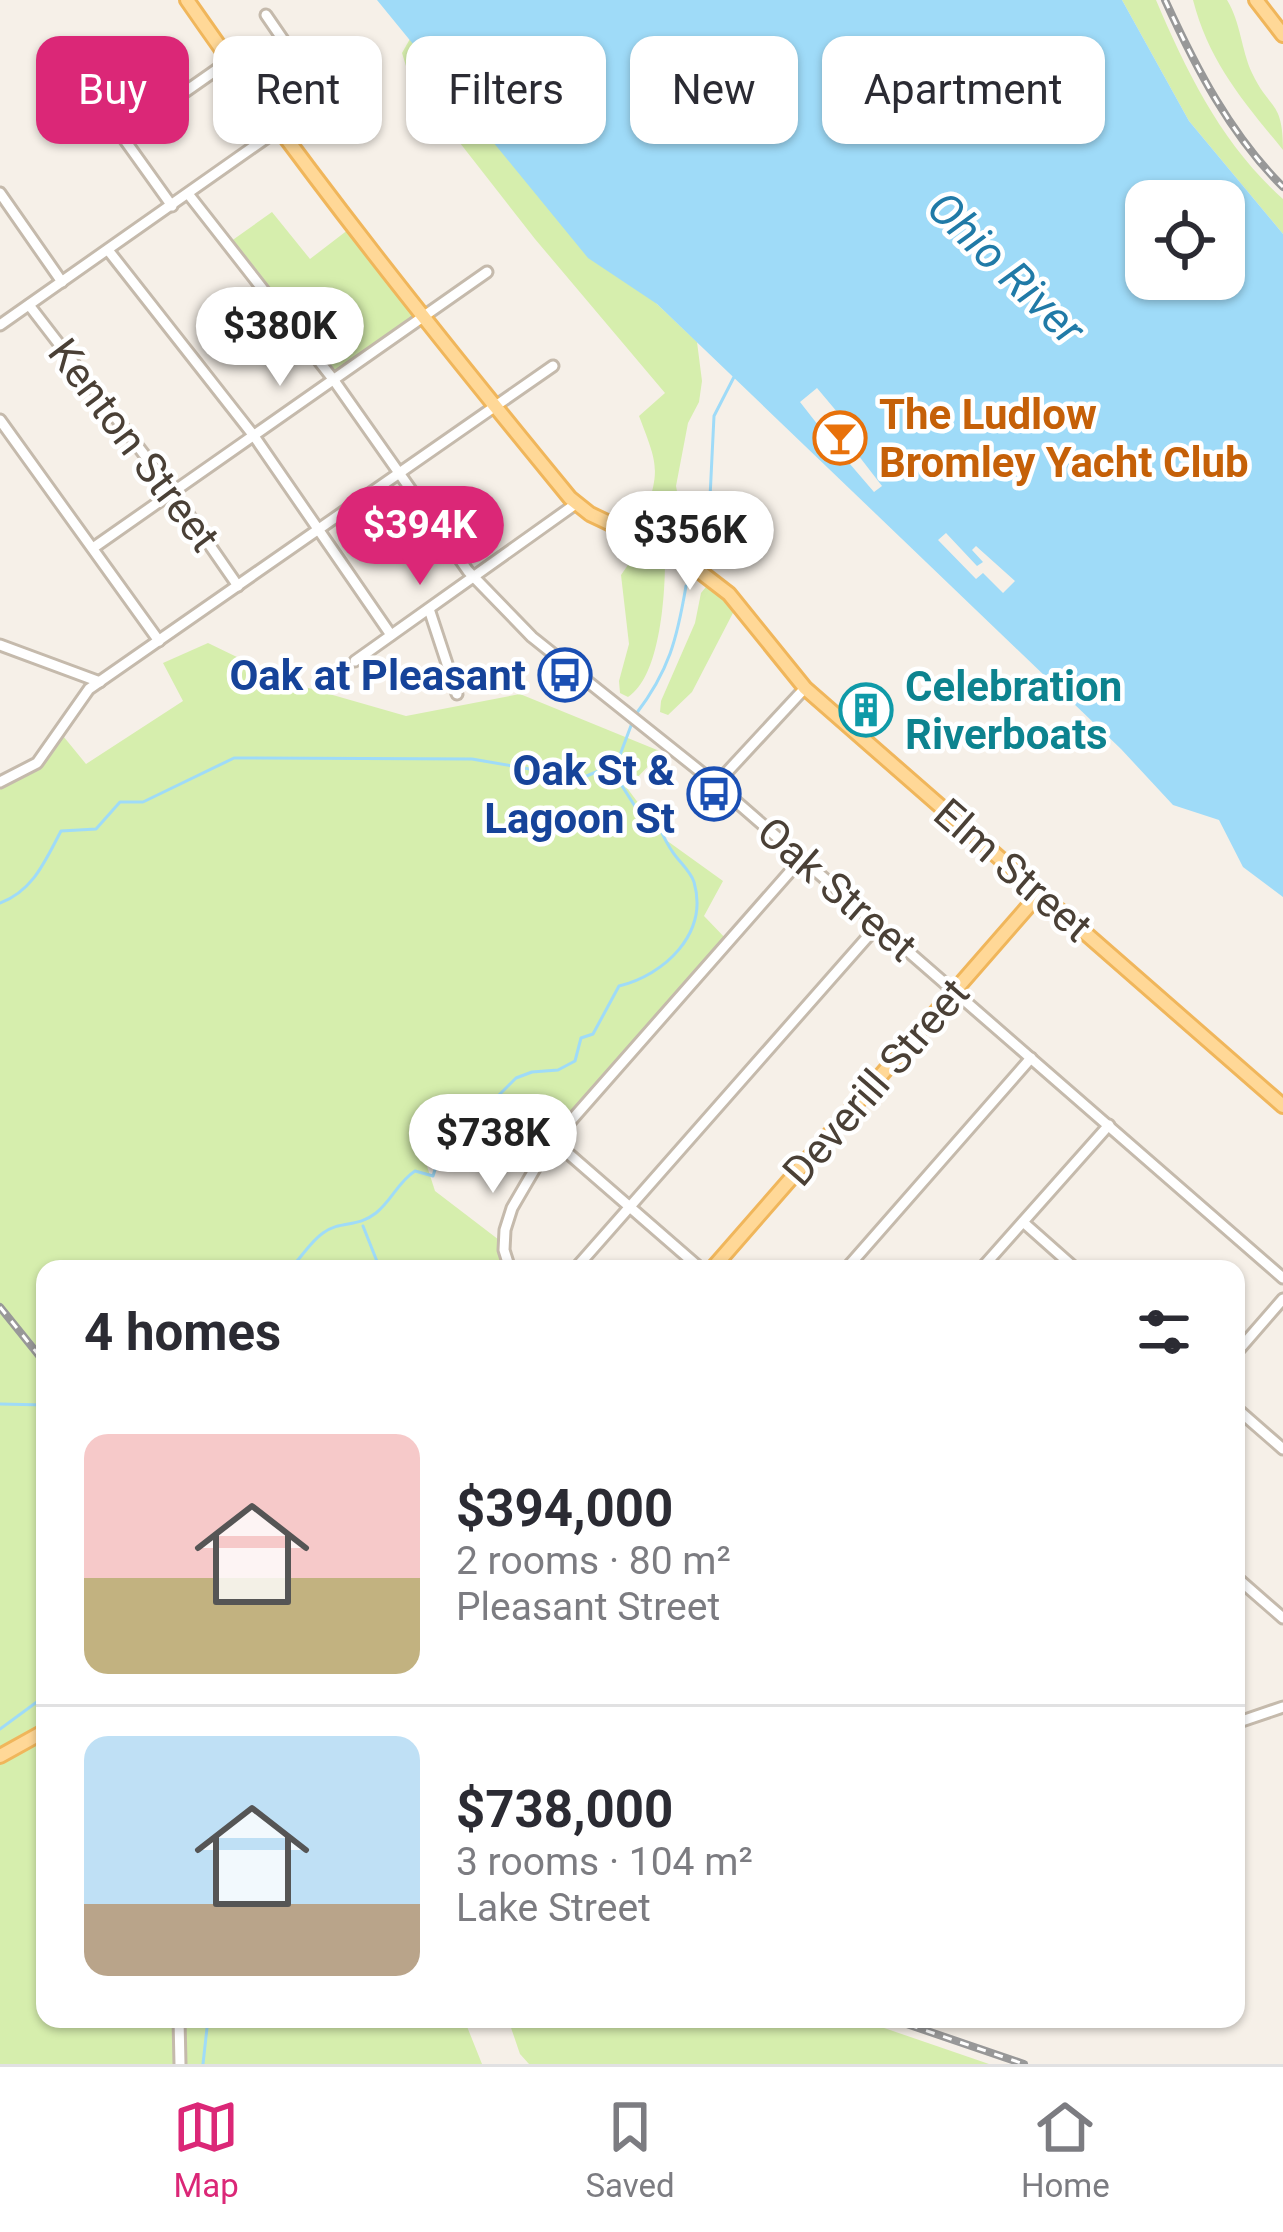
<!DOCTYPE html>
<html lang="en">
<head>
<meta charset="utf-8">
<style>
  body { margin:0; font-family:Roboto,sans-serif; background:#f2f2f3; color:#2b2b33; height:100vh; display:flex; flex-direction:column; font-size:45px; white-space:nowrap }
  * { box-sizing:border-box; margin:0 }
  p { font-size:39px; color:#7c7c81 }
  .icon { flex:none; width:66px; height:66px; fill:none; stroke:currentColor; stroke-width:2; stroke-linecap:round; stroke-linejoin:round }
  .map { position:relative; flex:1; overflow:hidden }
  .drawer { position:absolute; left:36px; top:1260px; width:1209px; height:768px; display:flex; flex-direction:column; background:#fff; border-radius:24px; box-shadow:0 3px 9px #0004 }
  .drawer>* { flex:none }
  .guide { position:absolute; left:36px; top:36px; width:1212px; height:108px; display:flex; gap:24px }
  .buttons { position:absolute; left:1125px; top:180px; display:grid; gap:24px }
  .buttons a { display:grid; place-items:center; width:120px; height:120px; border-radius:24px; background:#fff; box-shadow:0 3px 9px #0004; font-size:60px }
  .price { position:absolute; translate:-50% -102px; padding:0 27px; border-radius:42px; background:#fff; color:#222; font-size:39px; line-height:78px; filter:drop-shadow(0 3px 6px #0008) }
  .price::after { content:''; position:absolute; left:50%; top:72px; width:36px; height:27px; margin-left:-18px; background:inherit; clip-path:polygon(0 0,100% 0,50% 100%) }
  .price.active { background:#db2777; color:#fff }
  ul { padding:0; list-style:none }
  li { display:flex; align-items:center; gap:36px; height:300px; padding:0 48px }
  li+li { border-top:3px solid #e1e1e2 }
  li span { display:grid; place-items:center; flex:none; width:336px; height:240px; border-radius:24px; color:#555 }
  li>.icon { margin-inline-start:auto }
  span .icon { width:144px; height:144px; fill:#fffc; stroke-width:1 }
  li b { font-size:51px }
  h2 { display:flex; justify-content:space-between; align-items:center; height:144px; padding:0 48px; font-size:51px }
  .chip { padding:0 42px; border-radius:24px; background:#fff; box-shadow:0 3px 9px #0004; font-size:42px; line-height:108px }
  .chip.active { background:#db2777; color:#fff }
  .dock { display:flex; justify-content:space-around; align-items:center; height:168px; border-top:3px solid #e1e1e2; background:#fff; font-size:33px; color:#7c7c81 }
  .dock a { display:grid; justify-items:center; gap:6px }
  .dock .active { color:#db2777 }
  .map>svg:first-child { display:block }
  .green { fill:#d6eead }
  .water { fill:#9fdbf8; fill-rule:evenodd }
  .pier { fill:#f6f0e8 }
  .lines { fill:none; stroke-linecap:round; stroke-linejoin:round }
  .stream { stroke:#9fdbf8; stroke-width:3 }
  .minor-casing { stroke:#c5baac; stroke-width:15 }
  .major-casing { stroke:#f0b65b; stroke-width:18 }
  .minor { stroke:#fff; stroke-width:9 }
  .major { stroke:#ffd897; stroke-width:12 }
  .rail-casing { stroke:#989898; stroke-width:8 }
  .rail { stroke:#fff; stroke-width:3; stroke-dasharray:9; stroke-linecap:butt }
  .labels { text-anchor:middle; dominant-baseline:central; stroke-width:9; stroke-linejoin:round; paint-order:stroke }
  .food-label { font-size:42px; font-weight:bold; fill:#c56008; stroke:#fff; text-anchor:start }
  .street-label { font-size:42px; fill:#4a4036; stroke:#fff }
  .transit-label { font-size:42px; font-weight:bold; fill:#164399; stroke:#fff; text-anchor:end }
  .culture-label { font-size:42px; font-weight:bold; fill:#0d838f; stroke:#fff; text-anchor:start }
  .water-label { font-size:45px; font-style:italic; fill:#207aa7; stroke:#fff }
</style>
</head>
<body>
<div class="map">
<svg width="1283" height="2064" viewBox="0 0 1283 2064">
  <rect width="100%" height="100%" fill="#f6f0e8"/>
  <g class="green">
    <path d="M1122,0H1156C1188,75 1222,144 1283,199V234L1189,121Z"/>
    <path d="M1193,0H1227C1241,23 1241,49 1252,73C1270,111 1283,100 1283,150C1243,101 1209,62 1193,0Z"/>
    <path d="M415,30L657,304L697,342L702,381L699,402L688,423L676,486L685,534L681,538L643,522C660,469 659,468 639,416L665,393L535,239L410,79L402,53Z"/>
    <path d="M272,212L310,259L353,226L423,317L333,379L227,244Z"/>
    <path d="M639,549L655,550L665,562C665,596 660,677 628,697L620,693L619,681L629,644L621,575Z"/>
    <path d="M706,587L713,588L734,611L692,692L668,715L660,712L661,701L695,623L701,593Z"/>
    <path d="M208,643L291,683L406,716L520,694L662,752L627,788L666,840L723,881L704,916L729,942L571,1121L522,1095L508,1109L450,1119L426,1163L435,1191L503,1243L510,1269H45V2019H464L482,2064H0V781L37,763L59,731L86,764L183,701L163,663Z"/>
    <path d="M508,2019H858L989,2064H529L520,2054Z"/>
  </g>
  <path class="water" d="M377,0H1122L1189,121L1283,234V897L1243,867L1219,820L1173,805L1121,749L657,304L588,258ZM1146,201H1224V279H1146Z"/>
  <g class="pier">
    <path d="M817,388L864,444L855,451L882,486L874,492L825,435L831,430L825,421L818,425L800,402Z"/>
    <path d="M946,533L977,566L983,562L972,550L976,546L1015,581L1003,593L983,573L976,579L938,540Z"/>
  </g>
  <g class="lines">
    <g class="stream">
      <path d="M709,518L714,416L735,375"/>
      <path d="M636,714C669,671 677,639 686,586"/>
      <path d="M0,903C33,891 45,861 61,831L96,829L120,802H143L234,758L472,759L582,778L617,763L632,723"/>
      <path d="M363,1226L380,1269"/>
      <path d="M290,1269C301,1258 310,1242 323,1233C341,1220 357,1228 376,1213C392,1200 398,1182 415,1171L433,1176L449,1125L462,1109L494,1100L516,1078L532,1072L558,1070L575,1061L581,1038L593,1034L619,986C664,975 709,934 694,882C690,870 678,861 672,851C665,841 660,828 654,817L638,811L610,767"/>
      <path d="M0,1404L45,1405"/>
      <path d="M0,1729L45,1696"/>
      <path d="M203,2064L208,2019"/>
    </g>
    <g class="minor-casing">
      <g id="minor">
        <path d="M79,76L172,206"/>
        <path d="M122,136L229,61"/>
        <path d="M0,193L62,282"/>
        <path d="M189,195L333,379L468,571L532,637L716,784L1283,1278"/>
        <path d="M108,250L254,436L391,635"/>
        <path d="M29,305L173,492L238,586"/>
        <path d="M0,325L323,98L266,15"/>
        <path d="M0,420L159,641"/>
        <path d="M93,548L487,272"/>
        <path d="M429,609L457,694"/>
        <path d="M0,645L100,682"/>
        <path d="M355,661L577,503"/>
        <path d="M0,782L37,763L89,689L553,366"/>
        <path d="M716,784L805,688"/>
        <path d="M554,1141L701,1269"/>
        <path d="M1023,1222L1076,1269"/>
        <path d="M510,1269L504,1250L505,1230L512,1208L547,1148L802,858"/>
        <path d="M575,1269L878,925"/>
        <path d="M846,1269L1031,1058"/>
        <path d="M981,1269L1109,1125"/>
        <path d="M1236,1353L1283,1299"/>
        <path d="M1236,1408L1283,1449"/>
        <path d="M1236,1577L1283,1618"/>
        <path d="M1236,1723L1283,1707"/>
        <path d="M179,2019L180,2064"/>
      </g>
    </g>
    <g class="major-casing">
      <g id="major">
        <path d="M187,0C306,172 437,336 570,498L590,514L681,557L729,594L805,688L1283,1106"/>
        <path d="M1256,0L1283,35"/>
        <path d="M712,1269L1039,894"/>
        <path d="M0,1756L45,1731"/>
      </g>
    </g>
    <use href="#minor" class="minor"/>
    <use href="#major" class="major"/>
    <g class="rail-casing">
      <g id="rail">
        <path d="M1165,0C1196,68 1230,134 1283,187"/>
        <path d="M0,1307L45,1363"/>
        <path d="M892,2019L1024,2064"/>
      </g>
    </g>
    <use href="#rail" class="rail"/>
  </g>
  <defs>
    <g id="bar-ring" transform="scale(2.7)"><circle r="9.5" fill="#fff" stroke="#e8710a" stroke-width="1.5"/><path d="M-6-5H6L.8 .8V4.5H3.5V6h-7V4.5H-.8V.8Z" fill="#e8710a"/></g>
    <g id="bus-ring" transform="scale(2.7)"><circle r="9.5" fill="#fff" stroke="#1a4fb4" stroke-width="1.5"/><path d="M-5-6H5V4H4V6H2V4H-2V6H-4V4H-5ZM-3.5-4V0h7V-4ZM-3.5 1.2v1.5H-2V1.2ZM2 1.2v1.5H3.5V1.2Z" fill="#1a4fb4"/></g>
    <g id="building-ring" transform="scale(2.7)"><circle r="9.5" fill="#fff" stroke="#0f9aa8" stroke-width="1.5"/><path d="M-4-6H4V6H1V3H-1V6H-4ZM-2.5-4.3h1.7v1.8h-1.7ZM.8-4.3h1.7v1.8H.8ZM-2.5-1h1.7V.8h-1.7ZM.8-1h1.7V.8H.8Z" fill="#0f9aa8"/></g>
  </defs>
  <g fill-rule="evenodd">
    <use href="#bar-ring" x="840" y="438"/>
    <use href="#bus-ring" x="565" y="675"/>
    <use href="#building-ring" x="866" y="710"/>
    <use href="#bus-ring" x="714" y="794"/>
  </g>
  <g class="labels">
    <g class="food-label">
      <text x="879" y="414">The Ludlow<tspan x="879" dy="48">Bromley Yacht Club</tspan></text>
    </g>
    <g class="street-label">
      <text transform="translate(134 445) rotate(53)">Kenton Street</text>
      <text transform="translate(1013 870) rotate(41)">Elm Street</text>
      <text transform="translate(837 889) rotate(41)">Oak Street</text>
      <text transform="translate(876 1082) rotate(-49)">Deverill Street</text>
    </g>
    <g class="transit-label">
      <text x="526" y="675">Oak at Pleasant</text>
      <text x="675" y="770">Oak St &amp;<tspan x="675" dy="48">Lagoon St</tspan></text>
    </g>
    <g class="culture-label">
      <text x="905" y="686">Celebration<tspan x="905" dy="48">Riverboats</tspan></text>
    </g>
    <g class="water-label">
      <text transform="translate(1006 268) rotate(44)">Ohio River</text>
    </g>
  </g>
</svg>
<div class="buttons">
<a><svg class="icon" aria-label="locate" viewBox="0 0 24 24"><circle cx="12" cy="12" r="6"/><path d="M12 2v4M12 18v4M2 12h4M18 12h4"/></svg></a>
</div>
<b class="price" style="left:280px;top:389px">$380K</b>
<b class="price active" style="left:420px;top:588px">$394K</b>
<b class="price" style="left:690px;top:593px">$356K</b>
<b class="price" style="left:493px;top:1196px">$738K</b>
<div class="guide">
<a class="chip active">Buy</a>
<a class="chip">Rent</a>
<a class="chip">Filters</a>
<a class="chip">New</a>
<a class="chip">Apartment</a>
</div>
<section class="drawer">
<h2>4 homes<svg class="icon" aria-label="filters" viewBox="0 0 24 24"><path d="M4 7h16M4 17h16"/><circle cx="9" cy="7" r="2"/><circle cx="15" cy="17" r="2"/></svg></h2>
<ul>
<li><span style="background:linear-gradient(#f6c9c9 60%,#c2b280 0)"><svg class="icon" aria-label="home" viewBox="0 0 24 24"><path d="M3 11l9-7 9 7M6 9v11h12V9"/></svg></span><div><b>$394,000</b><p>2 rooms · 80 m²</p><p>Pleasant Street</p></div></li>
<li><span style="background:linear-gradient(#bfe0f5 70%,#b9a48a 0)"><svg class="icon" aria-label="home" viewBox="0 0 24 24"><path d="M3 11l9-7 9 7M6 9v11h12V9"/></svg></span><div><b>$738,000</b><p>3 rooms · 104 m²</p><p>Lake Street</p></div></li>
</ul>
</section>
</div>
<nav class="dock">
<a class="active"><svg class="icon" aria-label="map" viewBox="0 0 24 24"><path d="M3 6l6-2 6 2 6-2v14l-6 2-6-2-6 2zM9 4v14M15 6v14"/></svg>Map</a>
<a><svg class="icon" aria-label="saved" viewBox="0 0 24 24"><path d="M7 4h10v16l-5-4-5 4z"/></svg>Saved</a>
<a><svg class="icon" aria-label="home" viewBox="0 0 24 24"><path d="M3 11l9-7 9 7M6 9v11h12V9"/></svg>Home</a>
</nav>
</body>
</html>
